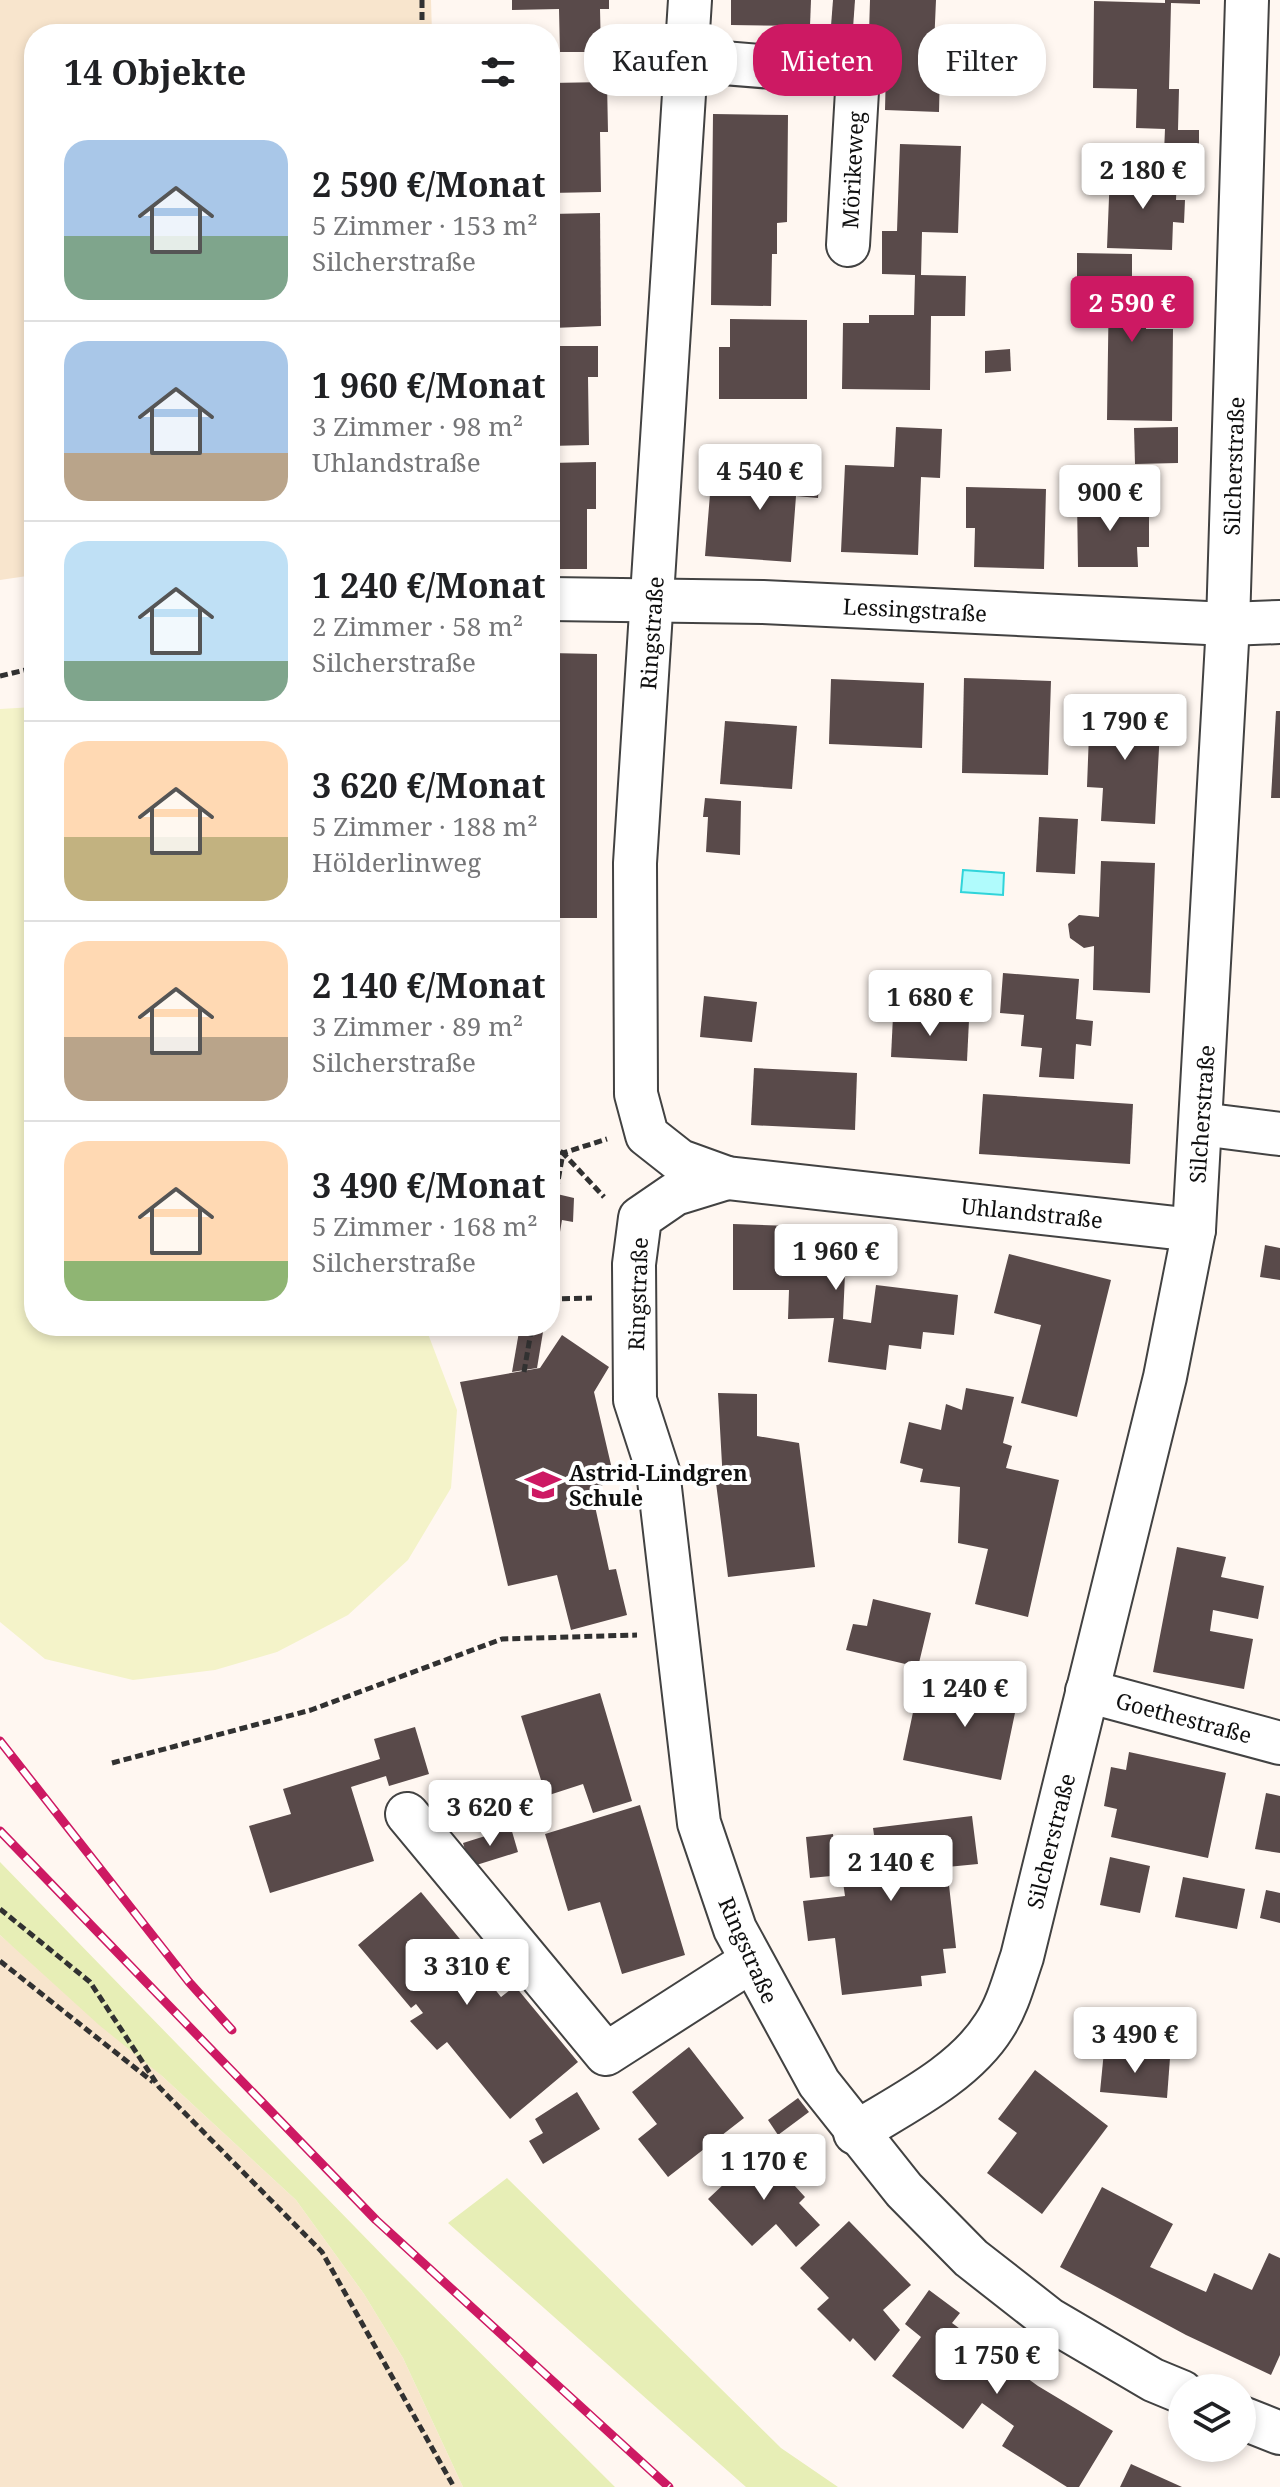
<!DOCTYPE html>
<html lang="de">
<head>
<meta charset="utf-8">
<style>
  body { margin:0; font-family:"Noto Serif",serif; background:#f2f2f2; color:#202124; height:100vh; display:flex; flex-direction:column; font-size:30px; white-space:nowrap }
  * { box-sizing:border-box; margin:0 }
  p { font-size:26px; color:#757577 }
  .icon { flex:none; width:44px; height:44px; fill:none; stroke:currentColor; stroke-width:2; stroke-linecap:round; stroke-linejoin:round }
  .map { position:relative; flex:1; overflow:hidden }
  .panel { position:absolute; left:24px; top:24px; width:536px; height:1312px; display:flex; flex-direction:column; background:#fff; border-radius:32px; box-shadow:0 4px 12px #0003 }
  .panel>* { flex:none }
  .guide { position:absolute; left:584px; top:24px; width:576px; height:72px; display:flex; gap:16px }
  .fabs { position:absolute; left:1168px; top:2374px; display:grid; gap:16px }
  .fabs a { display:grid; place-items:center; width:88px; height:88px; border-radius:50%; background:#fff; box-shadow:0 4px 12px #0003; font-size:40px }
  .price { position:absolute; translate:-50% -68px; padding:0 18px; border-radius:8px; background:#fff; color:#222; font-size:26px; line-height:52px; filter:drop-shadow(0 2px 4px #0008) }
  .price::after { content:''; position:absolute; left:50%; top:48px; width:24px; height:18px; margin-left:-12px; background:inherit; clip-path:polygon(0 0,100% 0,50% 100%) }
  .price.current { background:#cd1963; color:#fff }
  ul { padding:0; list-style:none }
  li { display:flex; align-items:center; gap:24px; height:200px; padding:0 40px }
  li+li { border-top:2px solid #e0e0e0 }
  li span { display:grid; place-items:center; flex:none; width:224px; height:160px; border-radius:24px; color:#555 }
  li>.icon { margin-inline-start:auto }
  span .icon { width:96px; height:96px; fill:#fffc; stroke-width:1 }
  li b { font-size:34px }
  h2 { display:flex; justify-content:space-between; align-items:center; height:96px; padding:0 40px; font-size:34px }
  .tag { padding:0 28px; border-radius:32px; background:#fff; box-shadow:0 4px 12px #0003; font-size:28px; line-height:72px }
  .tag.current { background:#cd1963; color:#fff }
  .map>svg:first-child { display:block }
  .farmland { fill:#f8e5cd }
  .green { fill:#e7eeb6 }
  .pitch { fill:#f4f3c9 }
  .water { fill:#b0fbfc; stroke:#30d4da; stroke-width:2 }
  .building { fill:#594a4a }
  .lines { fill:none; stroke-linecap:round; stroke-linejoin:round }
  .street-casing { stroke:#424242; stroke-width:46 }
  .path { stroke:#313131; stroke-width:5; stroke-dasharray:8 4; stroke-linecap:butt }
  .street { stroke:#fff; stroke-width:42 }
  .rail-casing { stroke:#cd1963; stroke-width:9 }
  .rail { stroke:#fff; stroke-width:6; stroke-dasharray:18; stroke-linecap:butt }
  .labels { text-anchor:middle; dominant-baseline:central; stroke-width:8; stroke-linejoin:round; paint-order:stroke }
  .street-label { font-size:22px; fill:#0f0f0f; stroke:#fff }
  .poi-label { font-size:22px; font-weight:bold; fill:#0f0f0f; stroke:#fff; text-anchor:start }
</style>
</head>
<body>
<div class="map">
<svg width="1280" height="2487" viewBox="0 0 1280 2487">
  <rect width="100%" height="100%" fill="#fff7f1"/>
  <g class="farmland">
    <path d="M0,0H431L432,34H34V575L0,580Z"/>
    <path d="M0,1935L162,2076L296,2200L364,2294L403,2358L463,2487H0Z"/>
  </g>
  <g class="green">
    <path d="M0,1862L392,2265L615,2487H463L403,2358L364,2294L296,2200L162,2076L99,2025L0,1935Z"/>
    <path d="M507,2178L781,2448L838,2487H746L448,2223Z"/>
  </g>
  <path class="pitch" d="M34,707V1326H425L457,1410L451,1488L408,1560L348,1615L277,1652L215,1670L133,1680L45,1659L0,1622V709Z"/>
  <path class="water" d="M963,870L1004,873L1003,895L961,892Z"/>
  <g class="building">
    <path d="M512,0H609V9H600L601,52H560L559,9L512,10Z"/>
    <path d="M731,0H811L810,26L731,25Z"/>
    <path d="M833,0H855L853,28L831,26Z"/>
    <path d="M870,0H936L933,69H940L939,112L885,110L886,67L868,66Z"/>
    <path d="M1165,0H1200V4L1171,3L1169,89H1179L1178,130H1199V153H1164L1165,129L1136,128L1137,89L1093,88L1094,1L1165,3Z"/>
    <path d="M607,82L608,132H600L601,192L550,193V83Z"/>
    <path d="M713,114L788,115L787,222L777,223V254H772L771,306L711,305Z"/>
    <path d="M900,144L961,146L958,233L922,232L921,275L966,276L965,316H931L930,390L842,389L843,323H869V315H914L915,275L882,274V231H897Z"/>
    <path d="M1110,172L1177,175L1176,200H1185L1184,223L1173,222L1172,250L1107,248Z"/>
    <path d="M600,213L601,326L553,328L550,214Z"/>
    <path d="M1077,253L1132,254V280L1147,281L1146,329H1173L1172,421L1107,420L1109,280L1077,279Z"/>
    <path d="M730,319L807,320V399H719V347H730Z"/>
    <path d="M550,346H598V377H588L589,445L550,446Z"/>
    <path d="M1010,349L1011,371L985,373V351Z"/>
    <path d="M896,427L942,429L940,478L921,477L918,555L841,552L845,465L894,467Z"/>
    <path d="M1178,427V463L1135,464L1134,428Z"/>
    <path d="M795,458L821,460L818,498L796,496L791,562L705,556L710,494L733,496L736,465L794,469Z"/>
    <path d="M596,462V509H587V569H550V463Z"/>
    <path d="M966,487L1046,489L1044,569L974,567L975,528H966Z"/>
    <path d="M1077,499H1137L1136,514H1149V547H1137L1138,567H1078Z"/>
    <path d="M550,653L597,654V918H550Z"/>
    <path d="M964,678L1051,681L1048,775L962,773Z"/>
    <path d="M831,679L924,683L922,748L829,744Z"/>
    <path d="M1090,706L1161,710L1155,824L1101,821L1103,788L1087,787Z"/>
    <path d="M1276,711H1280V798H1271Z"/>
    <path d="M725,721L797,726L792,789L720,784Z"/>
    <path d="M705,798L741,801L740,855L706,852L708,817H703Z"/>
    <path d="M1039,817L1078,819L1075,874L1036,872Z"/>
    <path d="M1101,861L1155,863L1150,993L1093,990L1094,946L1084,948L1070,938L1068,924L1079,915L1099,917Z"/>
    <path d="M1003,973L1079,979L1076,1019L1093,1021L1091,1046L1076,1044L1074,1079L1039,1077L1042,1048L1021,1046L1024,1015L1000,1013Z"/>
    <path d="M704,996L757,1002L752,1042L700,1037Z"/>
    <path d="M893,1016L969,1020L967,1061L891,1057Z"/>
    <path d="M754,1068L857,1073L855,1130L751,1125Z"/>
    <path d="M983,1094L1133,1104L1130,1164L979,1154Z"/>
    <path d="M550,1175L557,1194L574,1198L573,1222L562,1220L552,1280Z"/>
    <path d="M733,1224L847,1228L843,1319L871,1323L876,1285L958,1295L954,1335L923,1332L921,1349L889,1345L886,1370L828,1362L834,1318L788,1319L789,1290H733Z"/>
    <path d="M1265,1245L1280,1248V1280L1260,1277Z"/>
    <path d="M1009,1254L1111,1280L1077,1417L1021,1403L1041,1325L994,1313Z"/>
    <path d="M520,1326H544L537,1368L512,1372Z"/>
    <path d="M562,1335L609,1367L594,1392L615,1482L591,1488L609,1570L616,1569L627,1615L571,1630L557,1575L508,1586L460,1382L540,1368Z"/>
    <path d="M966,1388L1014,1397L1003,1443L1012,1446L1006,1468L1059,1480L1028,1617L975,1604L988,1549L958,1543L960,1487L920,1482L923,1469L900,1463L909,1422L941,1430L946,1404L962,1410Z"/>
    <path d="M718,1393L757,1394V1436L799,1443L815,1567L728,1577L716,1483L723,1482Z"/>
    <path d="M1177,1547L1226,1557L1221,1577L1264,1586L1258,1619L1213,1610L1210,1631L1253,1639L1244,1689L1153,1672Z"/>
    <path d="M873,1599L931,1613L918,1667L846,1650L853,1624L867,1626Z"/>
    <path d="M955,1675L1020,1689L1001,1780L903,1760L916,1698L948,1704Z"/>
    <path d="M600,1693L632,1801L593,1813L583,1784L546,1796L521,1716Z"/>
    <path d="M415,1727L429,1774L389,1786L386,1776L351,1787L374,1861L270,1893L249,1826L291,1814L283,1789L380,1759L374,1739Z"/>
    <path d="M1129,1752L1226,1773L1208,1858L1111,1837L1117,1809L1104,1806L1111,1767L1126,1770Z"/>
    <path d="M1266,1793L1280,1796V1853L1255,1849Z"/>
    <path d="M640,1805L685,1955L622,1974L600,1902L568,1911L545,1834Z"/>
    <path d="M972,1816L978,1864L947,1867L956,1948L943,1949L946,1973L921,1976L922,1986L842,1995L835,1938L808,1941L803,1901L845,1896L842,1875L810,1878L806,1837L833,1834L836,1861L877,1856L873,1828Z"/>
    <path d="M511,1828L518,1852L470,1867L463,1843Z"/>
    <path d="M1110,1857L1150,1866L1140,1913L1100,1905Z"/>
    <path d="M1183,1877L1245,1889L1237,1929L1175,1917Z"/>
    <path d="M1266,1890L1280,1893V1923L1260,1918Z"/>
    <path d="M421,1892L474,1956L471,1959L501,1997L515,1986L578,2062L510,2119L447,2042L437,2050L410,2021L423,2013L416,2004L411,2008L358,1945Z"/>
    <path d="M689,2047L744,2118L668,2177L638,2139L657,2124L632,2092Z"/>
    <path d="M1104,2051L1170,2058L1167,2098L1100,2092Z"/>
    <path d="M1035,2070L1108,2126L1042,2214L987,2173L1017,2133L998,2119Z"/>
    <path d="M577,2092L600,2129L543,2164L529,2141L543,2133L535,2119Z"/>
    <path d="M798,2098L809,2112L778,2135L768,2120Z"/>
    <path d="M761,2149L805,2197L799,2203L820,2225L796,2247L776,2224L752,2246L708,2199Z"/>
    <path d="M1102,2187L1173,2224L1150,2267L1206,2292L1214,2273L1252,2290L1269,2253L1280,2258V2355L1271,2375L1186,2335L1060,2267Z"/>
    <path d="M849,2221L911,2285L883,2310L900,2330L875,2361L853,2338L850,2342L817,2309L829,2298L800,2268Z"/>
    <path d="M929,2290L960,2313L952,2323L1038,2386L1113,2431L1079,2487H1067L1002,2446L1014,2426L982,2403L963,2429L892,2376L921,2337L905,2324Z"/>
    <path d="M1131,2464L1182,2487H1120Z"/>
  </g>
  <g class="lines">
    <g class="street-casing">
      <g id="street">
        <path d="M690,0L635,863L636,1094L647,1135L680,1161L727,1178L1194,1230"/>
        <path d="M687,60L858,74L848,245"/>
        <path d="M550,599L763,602L1228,624L1280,622"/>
        <path d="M1201,1124L1280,1134"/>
        <path d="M727,1178L675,1194L640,1218L634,1264L635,1400L658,1471L699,1823L735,1929L819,2083L904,2190L971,2258L1049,2319L1153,2380L1182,2392"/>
        <path d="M1087,1691L1280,1743"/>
        <path d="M407,1814L606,2054L751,1961"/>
        <path d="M855,2133C902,2104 964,2074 994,2026C1008,2005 1014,1980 1022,1957L1165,1377L1194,1230L1228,624L1247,0"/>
        <path d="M1242,2418L1280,2433"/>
      </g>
    </g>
    <g class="path">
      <path d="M422,0V34"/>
      <path d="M0,676L34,668"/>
      <path d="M550,1145L563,1153L607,1139"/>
      <path d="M550,1226L563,1153L604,1197"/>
      <path d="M550,1299L592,1298"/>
      <path d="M524,1372L532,1326"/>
      <path d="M112,1763L311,1710L502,1639L637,1635"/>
      <path d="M0,1909L90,1982L159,2087L322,2252L454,2487"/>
      <path d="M0,1961L153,2082"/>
    </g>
    <use href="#street" class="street"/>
    <g class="rail-casing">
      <g id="rail">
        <path d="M0,1741L189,1982L232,2030"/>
        <path d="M0,1831L376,2220L669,2487"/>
      </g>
    </g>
    <use href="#rail" class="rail"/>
  </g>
  <defs>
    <g id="school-bare" transform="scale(2.76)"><path d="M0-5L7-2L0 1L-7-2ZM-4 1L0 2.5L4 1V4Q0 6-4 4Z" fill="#cd1963" stroke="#fff" stroke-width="2.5" paint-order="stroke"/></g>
  </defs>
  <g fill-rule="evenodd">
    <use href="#school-bare" x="543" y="1485"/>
  </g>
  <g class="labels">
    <g class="street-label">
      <text transform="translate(852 170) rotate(-87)">Mörikeweg</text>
      <text transform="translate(1233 466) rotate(-88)">Silcherstraße</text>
      <text transform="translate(915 609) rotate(3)">Lessingstraße</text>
      <text transform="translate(651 633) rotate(-86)">Ringstraße</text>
      <text transform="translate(1201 1114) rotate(-86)">Silcherstraße</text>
      <text transform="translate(1032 1212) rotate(6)">Uhlandstraße</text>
      <text transform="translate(637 1294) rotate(-88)">Ringstraße</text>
      <text transform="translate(1184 1717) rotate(15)">Goethestraße</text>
      <text transform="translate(1050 1841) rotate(-76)">Silcherstraße</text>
      <text transform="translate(749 1950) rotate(66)">Ringstraße</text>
    </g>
    <g class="poi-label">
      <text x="569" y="1472">Astrid-Lindgren<tspan x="569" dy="25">Schule</tspan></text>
    </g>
  </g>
</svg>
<div class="fabs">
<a><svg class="icon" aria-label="layers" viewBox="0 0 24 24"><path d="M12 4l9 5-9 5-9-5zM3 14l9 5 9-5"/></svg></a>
</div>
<b class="price" style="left:1143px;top:211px">2 180 €</b>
<b class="price current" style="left:1132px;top:344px">2 590 €</b>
<b class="price" style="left:760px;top:512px">4 540 €</b>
<b class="price" style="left:1110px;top:533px">900 €</b>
<b class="price" style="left:1125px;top:762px">1 790 €</b>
<b class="price" style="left:930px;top:1038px">1 680 €</b>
<b class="price" style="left:836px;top:1292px">1 960 €</b>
<b class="price" style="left:965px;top:1729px">1 240 €</b>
<b class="price" style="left:490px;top:1848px">3 620 €</b>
<b class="price" style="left:891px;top:1903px">2 140 €</b>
<b class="price" style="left:467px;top:2007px">3 310 €</b>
<b class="price" style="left:1135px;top:2075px">3 490 €</b>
<b class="price" style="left:764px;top:2202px">1 170 €</b>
<b class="price" style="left:997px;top:2396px">1 750 €</b>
<div class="guide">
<a class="tag">Kaufen</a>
<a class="tag current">Mieten</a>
<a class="tag">Filter</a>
</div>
<section class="panel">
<h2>14 Objekte<svg class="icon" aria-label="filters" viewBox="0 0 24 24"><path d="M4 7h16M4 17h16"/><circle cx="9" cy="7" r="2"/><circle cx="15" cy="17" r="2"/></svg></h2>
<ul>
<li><span style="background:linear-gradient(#a9c7e8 60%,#7fa58c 0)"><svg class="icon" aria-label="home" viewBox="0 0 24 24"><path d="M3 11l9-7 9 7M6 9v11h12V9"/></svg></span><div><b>2 590 €/Monat</b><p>5 Zimmer · 153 m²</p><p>Silcherstraße</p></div></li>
<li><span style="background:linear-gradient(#a9c7e8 70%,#b9a48a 0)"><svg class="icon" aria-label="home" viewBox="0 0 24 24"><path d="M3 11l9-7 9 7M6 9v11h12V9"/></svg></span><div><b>1 960 €/Monat</b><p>3 Zimmer · 98 m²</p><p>Uhlandstraße</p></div></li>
<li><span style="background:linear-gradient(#bfe0f5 75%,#7fa58c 0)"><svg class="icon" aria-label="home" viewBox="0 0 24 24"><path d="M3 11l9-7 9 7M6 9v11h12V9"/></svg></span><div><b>1 240 €/Monat</b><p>2 Zimmer · 58 m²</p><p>Silcherstraße</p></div></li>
<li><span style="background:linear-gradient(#ffd9b3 60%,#c2b280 0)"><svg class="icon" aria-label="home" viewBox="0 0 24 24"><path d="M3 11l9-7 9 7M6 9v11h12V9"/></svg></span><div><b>3 620 €/Monat</b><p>5 Zimmer · 188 m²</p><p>Hölderlinweg</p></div></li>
<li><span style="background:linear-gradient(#ffd9b3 60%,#b9a48a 0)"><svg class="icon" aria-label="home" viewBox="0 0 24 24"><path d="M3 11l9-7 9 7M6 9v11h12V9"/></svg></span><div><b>2 140 €/Monat</b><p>3 Zimmer · 89 m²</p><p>Silcherstraße</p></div></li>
<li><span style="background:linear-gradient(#ffd9b3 75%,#8fb573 0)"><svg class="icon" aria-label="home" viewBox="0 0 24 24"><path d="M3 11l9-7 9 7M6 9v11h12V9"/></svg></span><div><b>3 490 €/Monat</b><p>5 Zimmer · 168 m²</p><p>Silcherstraße</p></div></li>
</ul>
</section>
</div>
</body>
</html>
